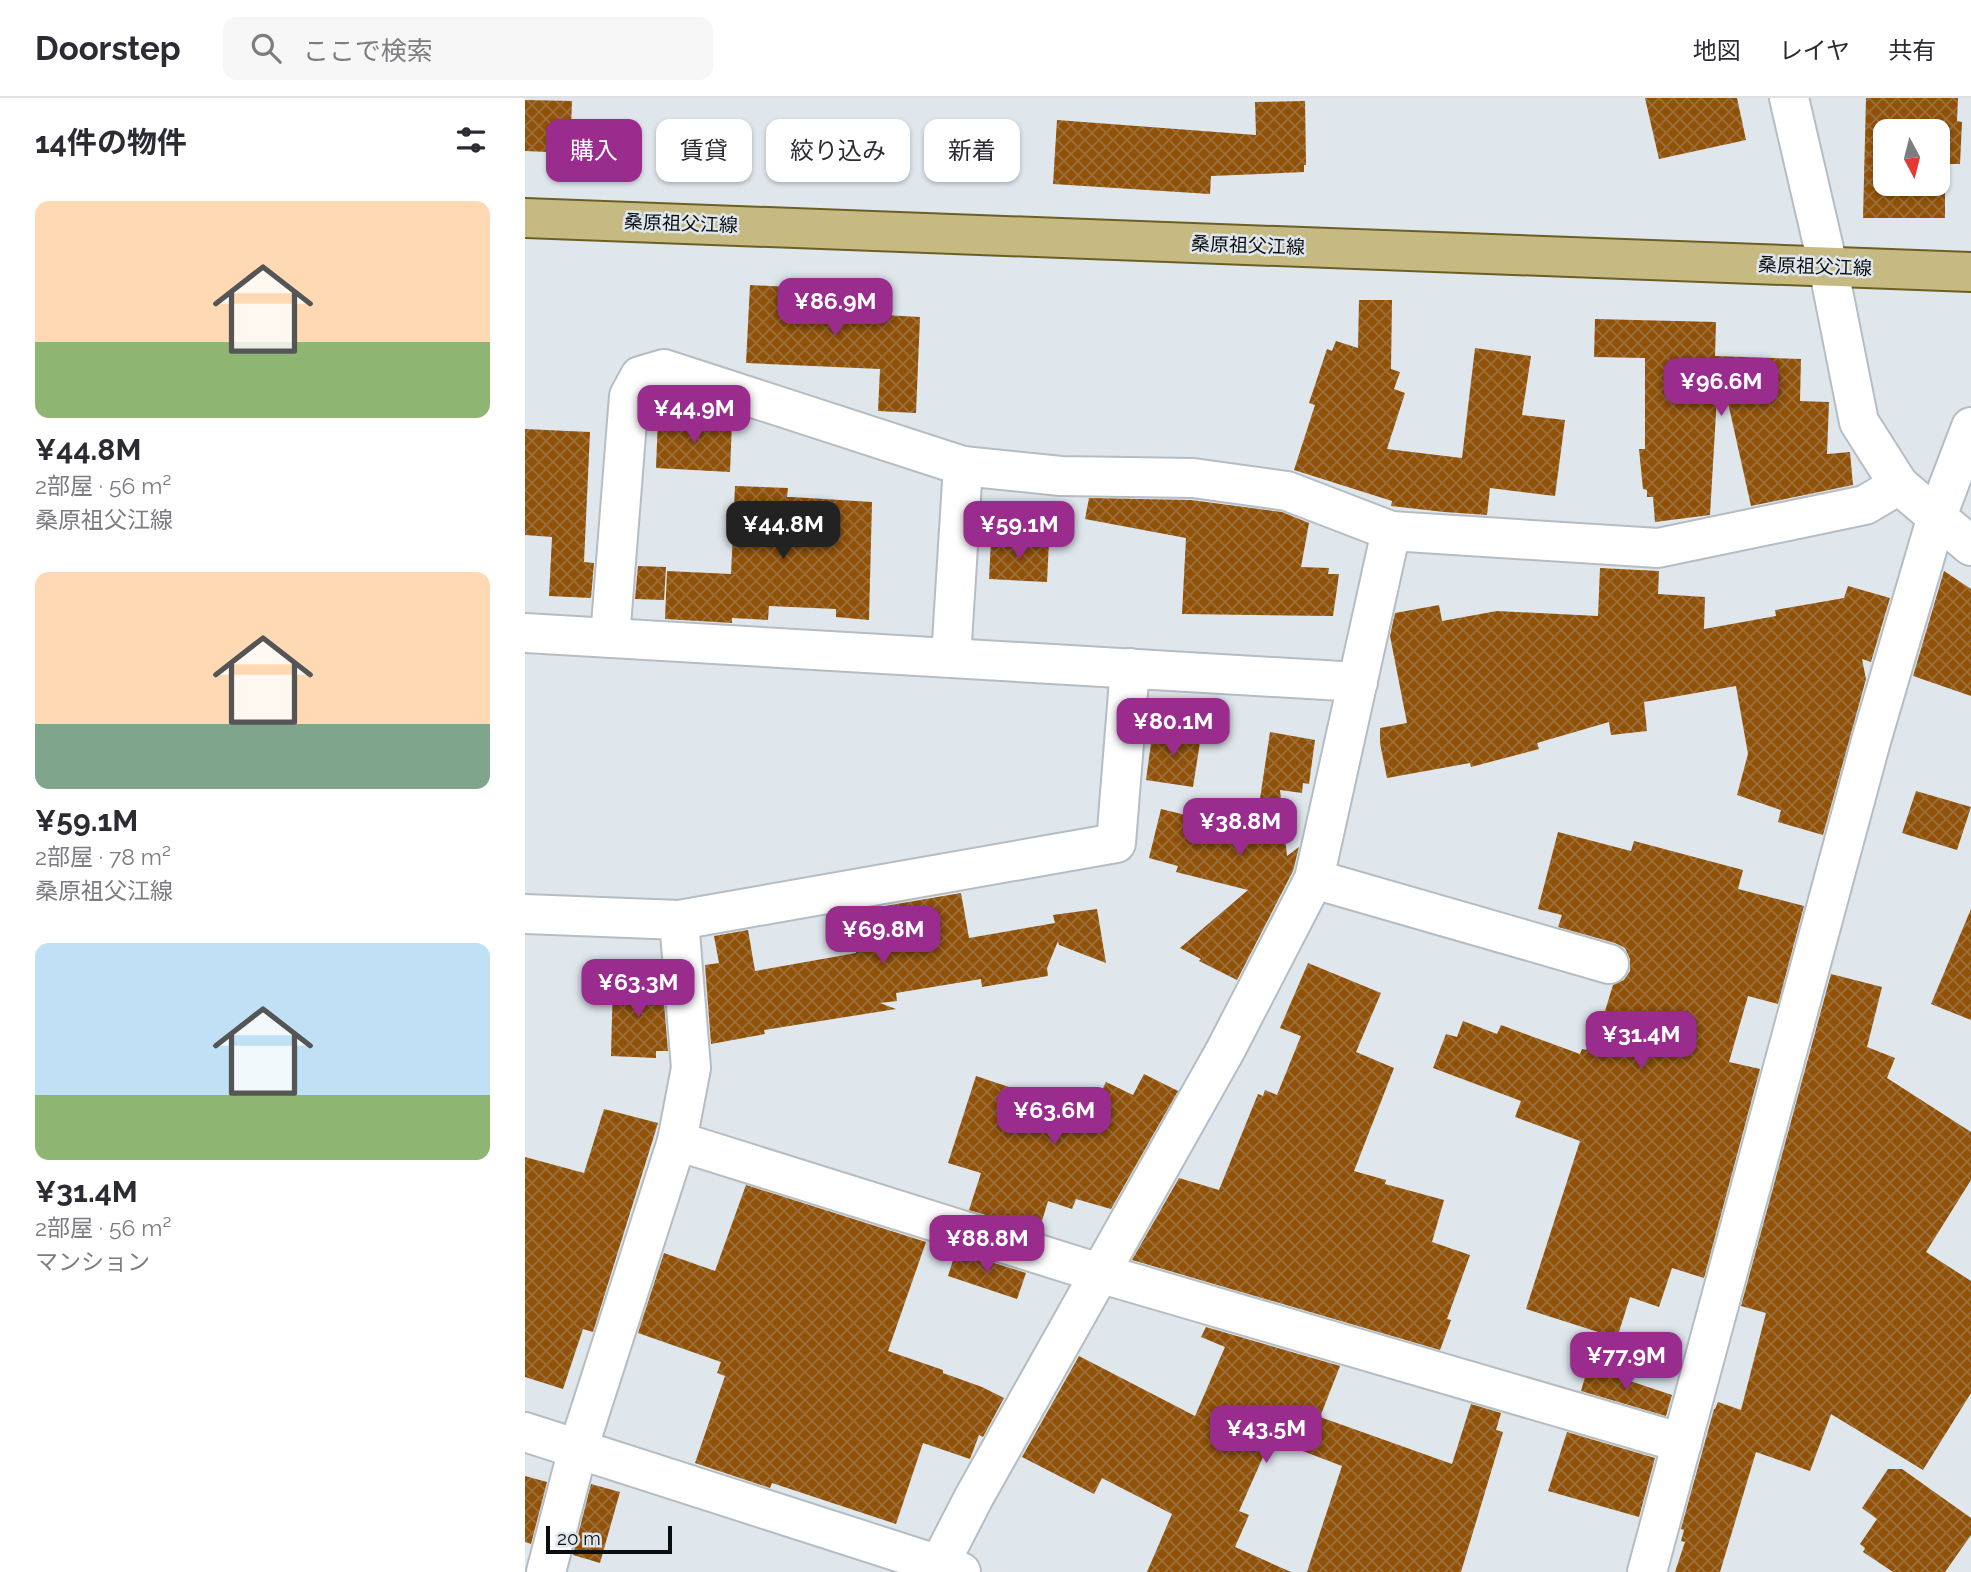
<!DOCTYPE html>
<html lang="ja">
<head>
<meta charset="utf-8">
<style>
  body { margin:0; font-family:Raleway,"Noto Sans JP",sans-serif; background:#f7f7f7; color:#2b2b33; height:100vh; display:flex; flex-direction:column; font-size:26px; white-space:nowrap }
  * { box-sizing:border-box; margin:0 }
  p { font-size:23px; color:#7c7c81 }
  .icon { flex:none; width:38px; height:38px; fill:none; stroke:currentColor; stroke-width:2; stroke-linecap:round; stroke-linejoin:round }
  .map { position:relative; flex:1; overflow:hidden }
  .drawer { display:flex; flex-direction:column; background:#fff; width:525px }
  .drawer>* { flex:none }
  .top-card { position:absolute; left:21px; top:21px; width:665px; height:63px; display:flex; gap:14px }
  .needle { width:46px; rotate:173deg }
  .buttons { position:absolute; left:1348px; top:21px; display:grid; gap:14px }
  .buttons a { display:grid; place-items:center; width:77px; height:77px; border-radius:14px; background:#fff; box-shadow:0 2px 5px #0004; font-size:35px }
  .scale { position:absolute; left:21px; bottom:18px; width:126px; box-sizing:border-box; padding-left:7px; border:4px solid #0b0e10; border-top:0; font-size:19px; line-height:24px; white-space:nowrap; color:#0b0e10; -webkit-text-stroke:5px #dfe7ed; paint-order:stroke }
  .price { position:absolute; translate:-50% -60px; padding:0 16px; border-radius:14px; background:#992c8c; color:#fff; font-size:23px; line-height:46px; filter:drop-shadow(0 2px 4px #0008) }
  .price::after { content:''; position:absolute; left:50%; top:42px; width:21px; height:16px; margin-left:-10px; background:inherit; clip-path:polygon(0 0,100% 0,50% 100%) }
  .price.current { background:#222; color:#fff }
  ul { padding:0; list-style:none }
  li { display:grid; align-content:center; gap:14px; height:371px; padding:0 35px }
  li span { display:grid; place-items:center; height:217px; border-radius:14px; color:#555 }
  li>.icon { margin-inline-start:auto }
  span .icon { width:126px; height:126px; fill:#fffc; stroke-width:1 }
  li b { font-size:30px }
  h2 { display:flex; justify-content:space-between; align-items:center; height:84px; padding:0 35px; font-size:30px }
  .tag { padding:0 24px; border-radius:14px; background:#fff; box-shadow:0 2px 5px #0004; font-size:24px; line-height:63px }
  .tag.current { background:#992c8c; color:#fff }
  header { display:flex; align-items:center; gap:42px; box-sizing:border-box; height:98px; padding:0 35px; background:#fff; border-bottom:2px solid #e1e1e2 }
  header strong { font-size:33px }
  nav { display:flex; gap:38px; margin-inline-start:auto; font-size:24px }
  .search { width:490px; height:63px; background:#f7f7f7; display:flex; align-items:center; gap:18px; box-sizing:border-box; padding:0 24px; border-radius:14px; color:#7c7c81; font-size:26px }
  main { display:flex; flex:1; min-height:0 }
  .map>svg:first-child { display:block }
  .building { fill:url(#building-cross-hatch); fill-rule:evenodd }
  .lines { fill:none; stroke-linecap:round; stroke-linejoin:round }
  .minor-casing { stroke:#b5bdc3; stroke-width:42 }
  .major-casing { stroke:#6c5f24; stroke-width:42 }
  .minor { stroke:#fff; stroke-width:38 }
  .major { stroke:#c7b982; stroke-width:38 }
  .labels { text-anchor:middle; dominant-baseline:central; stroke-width:5; stroke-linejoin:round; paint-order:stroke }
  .street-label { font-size:19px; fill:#0b0e10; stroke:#dfe7ed }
</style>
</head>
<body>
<header>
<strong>Doorstep</strong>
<div class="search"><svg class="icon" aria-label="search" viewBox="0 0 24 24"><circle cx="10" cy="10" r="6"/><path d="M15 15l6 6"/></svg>ここで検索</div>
<nav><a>地図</a><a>レイヤ</a><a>共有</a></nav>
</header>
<main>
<section class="drawer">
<h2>14件の物件<svg class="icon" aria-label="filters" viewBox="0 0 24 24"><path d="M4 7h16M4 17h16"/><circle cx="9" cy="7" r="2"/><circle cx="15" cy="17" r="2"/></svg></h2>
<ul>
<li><span style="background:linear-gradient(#ffd9b3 65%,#8fb573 0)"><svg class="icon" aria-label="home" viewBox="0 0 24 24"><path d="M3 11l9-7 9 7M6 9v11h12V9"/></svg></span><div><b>¥44.8M</b><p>2部屋 · 56 m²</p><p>桑原祖父江線</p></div></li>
<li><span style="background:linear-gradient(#ffd9b3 70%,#7fa58c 0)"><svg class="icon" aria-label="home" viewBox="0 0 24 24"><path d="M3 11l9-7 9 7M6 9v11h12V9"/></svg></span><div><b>¥59.1M</b><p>2部屋 · 78 m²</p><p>桑原祖父江線</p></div></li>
<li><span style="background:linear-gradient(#bfe0f5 70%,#8fb573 0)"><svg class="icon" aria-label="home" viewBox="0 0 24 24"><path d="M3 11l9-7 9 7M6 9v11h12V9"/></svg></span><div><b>¥31.4M</b><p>2部屋 · 56 m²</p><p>マンション</p></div></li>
</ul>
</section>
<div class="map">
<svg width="1446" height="1474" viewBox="0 0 1446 1474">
  <defs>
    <pattern id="building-cross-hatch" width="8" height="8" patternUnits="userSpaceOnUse" patternTransform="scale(1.75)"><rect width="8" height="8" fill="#915107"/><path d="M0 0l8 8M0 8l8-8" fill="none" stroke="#9c703c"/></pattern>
  </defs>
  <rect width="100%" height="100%" fill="#dfe7ed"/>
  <g class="building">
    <path d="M1120,0H1212L1221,42L1134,61Z"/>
    <path d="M1341,0H1433L1432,23L1437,24L1435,66H1420V120H1338ZM1360,33H1412V86H1360Z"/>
    <path d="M0,2L47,3L45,55L0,53Z"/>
    <path d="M780,3L781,67H779V74L686,78L685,96L528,86L532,22L731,37L730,4Z"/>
    <path d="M225,187L341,193L340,216L395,219L391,315L353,313L355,271L221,265Z"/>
    <path d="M834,202H867L866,271L875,274L869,291L880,295L862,351L937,360L950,250L1006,258L997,317L1040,322L1030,398L965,390L962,417L919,414L866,408L867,403L769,372L790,307L784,305L802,251L807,253L811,243L833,250Z"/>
    <path d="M1070,221L1191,224L1190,258L1276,261L1275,303L1304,304L1302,356L1325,354L1328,387L1226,408L1194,264L1185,417L1130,424L1128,399H1122V392L1118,391L1114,351H1120V260L1069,259Z"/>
    <path d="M133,320L207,323L205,374L131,370Z"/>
    <path d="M0,331L65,334L59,464L69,465L66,500L24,498L27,439L0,437Z"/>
    <path d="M210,388L263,390L262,399H267L347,404L344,522L311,519V511L244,508L243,522L207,520V525L140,521L142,473L206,476Z"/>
    <path d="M564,400L666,402L757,414L784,425L776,469L804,470L803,476H814L808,518L657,516L661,440L560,421Z"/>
    <path d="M466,442L524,444L522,484L464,481Z"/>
    <path d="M113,468L141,469L139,502L110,501Z"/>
    <path d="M1075,470L1134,473L1133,496L1180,499L1179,531L1251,518L1250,512L1319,500L1323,488L1365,500L1346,564L1337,561L1341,581L1298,737L1253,724L1256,712L1212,697L1223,656L1211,588L1119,604L1122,633L1086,637L1084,624L1012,645L1014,651L946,669L945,665L862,680L855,645V630L882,625L865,538L870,515L914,507L917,523L972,513L1073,518Z"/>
    <path d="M1419,473L1446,491V598L1388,578Z"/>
    <path d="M628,631L676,638L668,689L621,682Z"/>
    <path d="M745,634L790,642L784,686L778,685L777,695L755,692L762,758L774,749L768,773L712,882L674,863L676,861L655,850L723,792L651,774L653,768L624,760L636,711L730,734Z"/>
    <path d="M1391,693L1446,709L1432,752L1377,735Z"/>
    <path d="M1033,734L1106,753L1109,743L1218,772L1213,791L1279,808L1253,906L1223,898L1204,964L1235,971L1179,1180L1147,1170L1134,1209L1105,1199L1092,1240L1001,1211L1055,1043L990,1019L996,1003L908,970L921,936L932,939L938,923L972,936L976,927L1055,956L1057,951L1061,952L1073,925L1076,926L1088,887L1099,882L1105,873V861L1100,850L1090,845L1033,829L1037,817L1013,811Z"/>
    <path d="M436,795L444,840L530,825L528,817L572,811L581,865L534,847L533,843L522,870L523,878L457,889L456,881L371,895L372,903L355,905L371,911L239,932L240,936L186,946L180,867L194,865L189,838L223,832L230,873L331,855L325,814Z"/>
    <path d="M1446,811V922L1406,906Z"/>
    <path d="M783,865L856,895L831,954L869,970L829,1073L861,1082L860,1086L919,1102L907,1144L945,1157L922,1221L926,1222L915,1252L607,1162L654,1080L694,1092L733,996L738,998L740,992L752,997L776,938L755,930Z"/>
    <path d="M1306,876L1357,889L1342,949L1370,960L1362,980L1446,1034V1082L1401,1154L1446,1183V1295L1398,1372L1306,1316L1285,1373L1231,1354L1195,1474H1150L1160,1444L1156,1443L1159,1432L1156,1431L1189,1311H1190L1193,1304L1216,1312L1241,1215L1216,1208Z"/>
    <path d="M88,881L137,882L143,953H131V960L86,958Z"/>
    <path d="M619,976L653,993L586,1111L551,1101L547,1111L523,1103L514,1133L444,1112L456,1075L423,1065L451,978L565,1016L581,984L608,997Z"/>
    <path d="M79,1011L133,1025L68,1234L58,1231L38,1291L0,1279V1059L59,1075Z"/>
    <path d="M221,1087L401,1144L363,1253L418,1272V1275L457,1289L479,1300L458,1339L454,1337L445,1361L398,1345L371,1426L247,1385L245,1390L170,1365L200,1278L192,1275L196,1264L113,1235L139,1155L190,1173Z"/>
    <path d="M431,1153L501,1175L492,1201L423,1178Z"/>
    <path d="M681,1229L815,1268L795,1319L927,1366L946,1306L976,1315L971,1332L978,1334L936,1474H782L817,1368L746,1341L714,1413L724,1417L710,1449L766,1474H622L647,1416L577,1380L569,1396L497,1359L554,1258L670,1318L700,1249L676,1239Z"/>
    <path d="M1063,1269L1147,1297L1141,1318L1056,1293Z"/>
    <path d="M1042,1334L1130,1360L1114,1419L1023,1393Z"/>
    <path d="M1363,1371H1377L1446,1420V1437L1420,1474H1368L1338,1454L1340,1450L1335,1446L1352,1421L1337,1410Z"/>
    <path d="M0,1378L22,1384L6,1446L0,1444Z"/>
    <path d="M66,1386L95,1394L75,1465L48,1457Z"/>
  </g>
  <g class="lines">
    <g class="minor-casing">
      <g id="minor">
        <path d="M1264,0L1303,168L1334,324L1374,387L1446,448"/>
        <path d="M0,535L833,584"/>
        <path d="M85,540L104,298L115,278L139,271L438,368L536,378L668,380L762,393L866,433"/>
        <path d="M426,560L438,368"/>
        <path d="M789,781L1084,866"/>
        <path d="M0,816L154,822L591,745L605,570"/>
        <path d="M152,1043L166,970L154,822"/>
        <path d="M0,1334L436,1474"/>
        <path d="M414,1467L449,1399L700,953L789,781L866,433L1133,450L1340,407L1374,387"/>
        <path d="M21,1474L53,1351L152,1043L574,1175L1157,1345"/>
        <path d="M1122,1474L1346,643L1412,418L1446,329"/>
      </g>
    </g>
    <g class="major-casing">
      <path id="major" d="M0,120L1446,174"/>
    </g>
    <use href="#minor" class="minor"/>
    <use href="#major" class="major"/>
  </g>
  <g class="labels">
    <g class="street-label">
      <text transform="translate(156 125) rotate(2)">桑原祖父江線</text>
      <text transform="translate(723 147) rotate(2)">桑原祖父江線</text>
      <text transform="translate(1290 168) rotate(2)">桑原祖父江線</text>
    </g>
  </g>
</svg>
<div class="buttons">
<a><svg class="needle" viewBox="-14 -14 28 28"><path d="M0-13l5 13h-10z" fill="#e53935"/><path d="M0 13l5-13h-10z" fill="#7c7c81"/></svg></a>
</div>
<div class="scale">20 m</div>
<b class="price" style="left:310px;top:240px">¥86.9M</b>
<b class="price" style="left:1196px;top:320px">¥96.6M</b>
<b class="price" style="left:169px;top:347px">¥44.9M</b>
<b class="price current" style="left:258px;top:463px">¥44.8M</b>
<b class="price" style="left:494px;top:463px">¥59.1M</b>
<b class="price" style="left:648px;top:660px">¥80.1M</b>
<b class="price" style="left:715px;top:760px">¥38.8M</b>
<b class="price" style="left:358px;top:868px">¥69.8M</b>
<b class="price" style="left:113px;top:921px">¥63.3M</b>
<b class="price" style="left:1116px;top:973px">¥31.4M</b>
<b class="price" style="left:529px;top:1049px">¥63.6M</b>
<b class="price" style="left:462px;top:1177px">¥88.8M</b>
<b class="price" style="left:1101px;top:1294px">¥77.9M</b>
<b class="price" style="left:741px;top:1367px">¥43.5M</b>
<div class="top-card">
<a class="tag current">購入</a>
<a class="tag">賃貸</a>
<a class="tag">絞り込み</a>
<a class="tag">新着</a>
</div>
</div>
</main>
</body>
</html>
